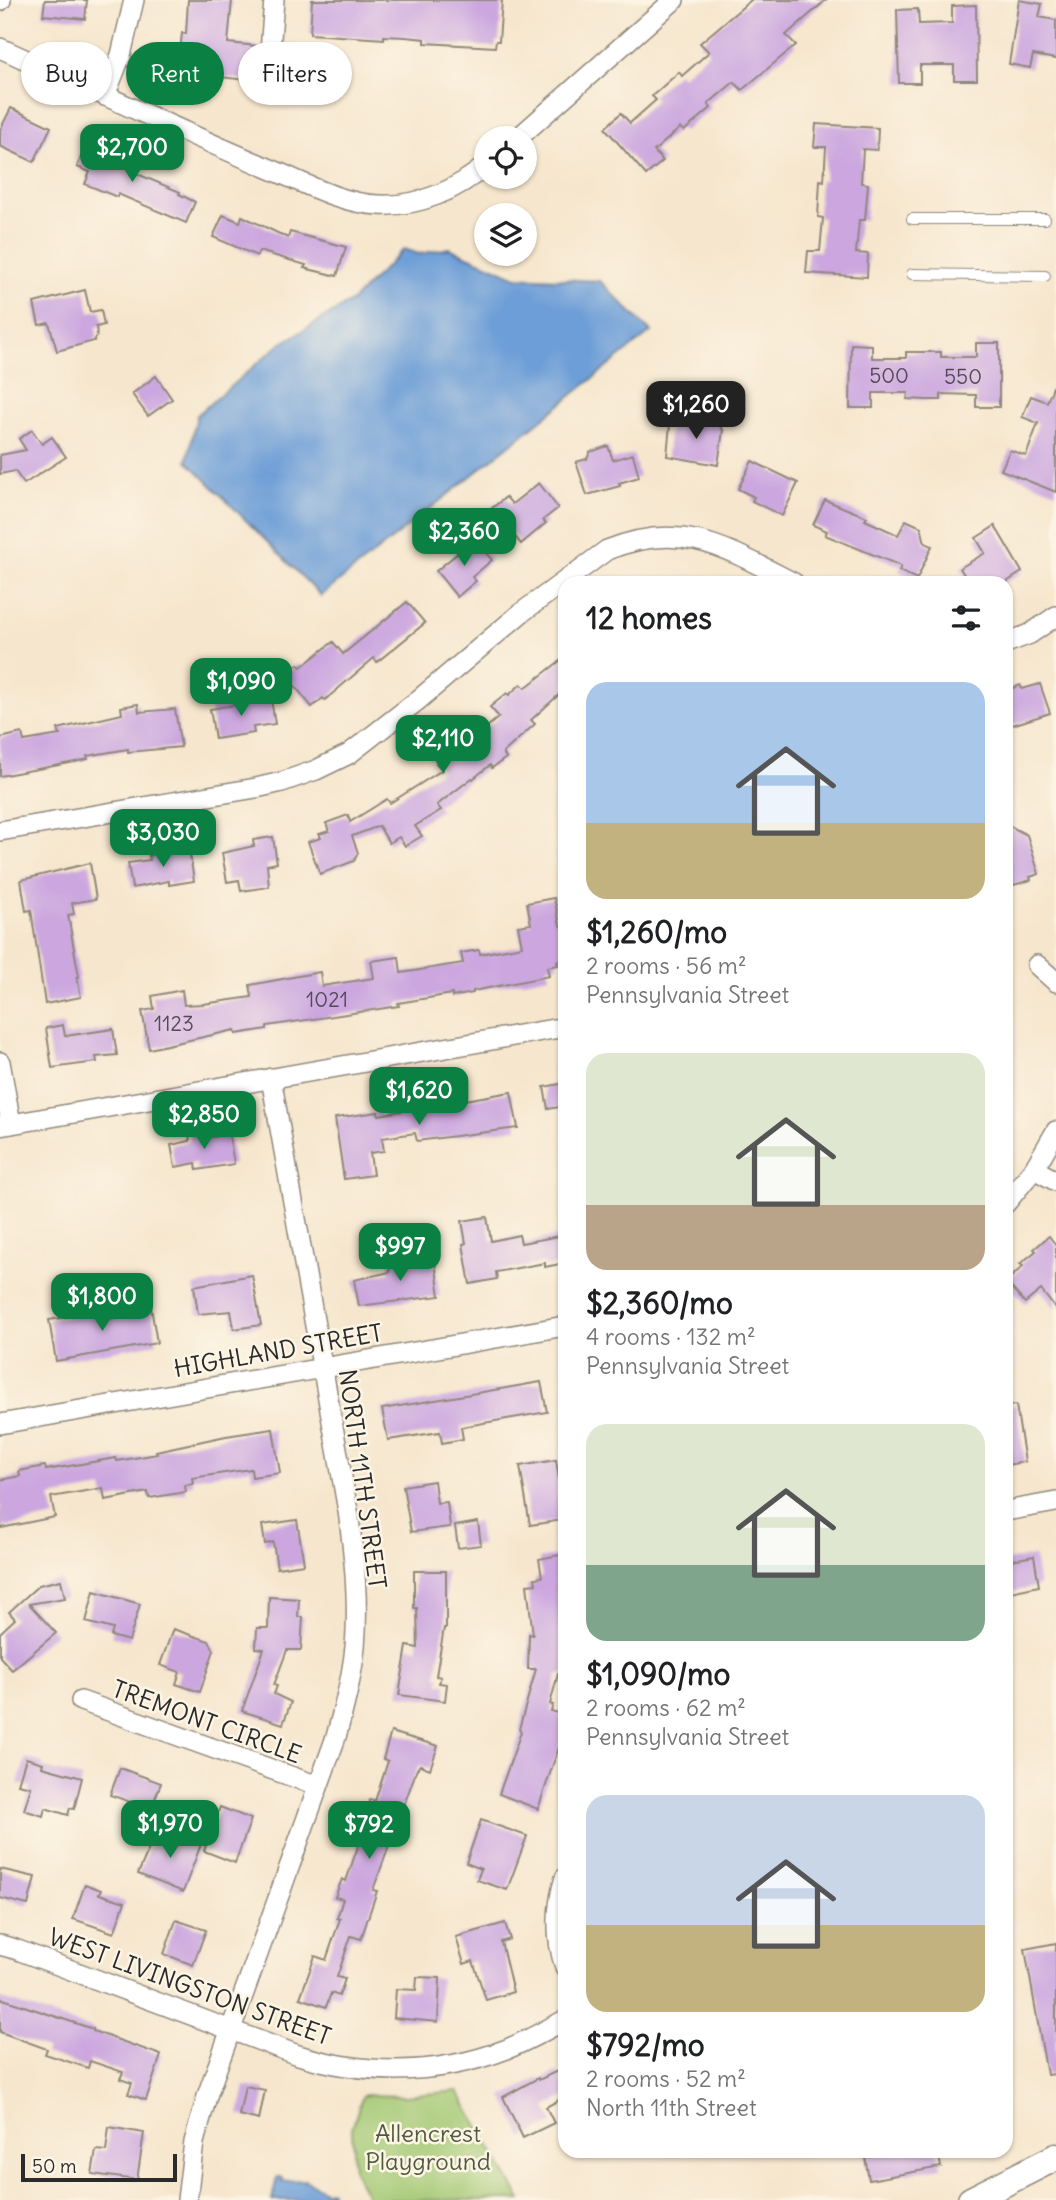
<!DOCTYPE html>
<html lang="en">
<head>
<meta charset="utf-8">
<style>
  body { margin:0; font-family:Delius,sans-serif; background:#f2f2f2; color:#202124; height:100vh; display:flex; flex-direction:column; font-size:26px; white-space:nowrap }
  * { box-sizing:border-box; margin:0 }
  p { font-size:23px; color:#757577 }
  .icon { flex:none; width:38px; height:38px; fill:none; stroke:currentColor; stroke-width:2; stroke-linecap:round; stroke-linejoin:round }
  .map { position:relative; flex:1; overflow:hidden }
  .side { position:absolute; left:558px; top:576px; width:455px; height:1582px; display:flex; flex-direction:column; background:#fff; border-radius:21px; box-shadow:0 2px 5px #0004 }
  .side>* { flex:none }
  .hud { position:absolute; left:21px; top:42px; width:432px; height:63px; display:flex; gap:14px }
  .fabs { position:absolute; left:474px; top:126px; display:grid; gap:14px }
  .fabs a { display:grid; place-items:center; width:63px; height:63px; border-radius:50%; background:#fff; box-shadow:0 2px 5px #0004; font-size:35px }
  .scale { position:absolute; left:21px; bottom:18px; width:156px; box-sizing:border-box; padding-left:7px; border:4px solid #2b2b2b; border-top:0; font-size:19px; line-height:24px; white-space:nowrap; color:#2b2b2b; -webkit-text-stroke:5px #fcf5e5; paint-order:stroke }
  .price { position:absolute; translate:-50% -60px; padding:0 16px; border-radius:14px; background:#0b8043; color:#fff; font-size:23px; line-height:46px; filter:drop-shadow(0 2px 4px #0008) }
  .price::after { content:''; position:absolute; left:50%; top:42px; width:21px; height:16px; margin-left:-10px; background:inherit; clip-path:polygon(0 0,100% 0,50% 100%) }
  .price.selected { background:#222; color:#fff }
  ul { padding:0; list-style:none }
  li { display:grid; align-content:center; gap:14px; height:371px; padding:0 28px }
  li span { display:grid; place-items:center; height:217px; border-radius:21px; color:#555 }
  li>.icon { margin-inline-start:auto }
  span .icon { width:126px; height:126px; fill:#fffc; stroke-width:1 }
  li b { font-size:30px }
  h2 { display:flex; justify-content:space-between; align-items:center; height:84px; padding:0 28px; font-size:30px }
  .pill { padding:0 24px; border-radius:32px; background:#fff; box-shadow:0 2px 5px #0004; font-size:24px; line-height:63px }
  .pill.selected { background:#0b8043; color:#fff }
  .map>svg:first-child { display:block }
  .green { fill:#a3c872; stroke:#677a4e; stroke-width:2 }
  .water { fill:#6d9ed7; stroke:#4c6481; stroke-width:2 }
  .building { fill:#cba6df }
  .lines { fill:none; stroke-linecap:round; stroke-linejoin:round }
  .lane-casing { stroke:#90887c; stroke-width:12 }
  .street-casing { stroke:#90887c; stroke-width:22 }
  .secondary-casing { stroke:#90887c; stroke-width:29 }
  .lane { stroke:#fff; stroke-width:10 }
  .street { stroke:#fff; stroke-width:19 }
  .secondary { stroke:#fff; stroke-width:26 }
  .labels { text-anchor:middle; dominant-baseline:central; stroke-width:5; stroke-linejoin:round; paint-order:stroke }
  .number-label { font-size:21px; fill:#534a58 }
  .street-label { font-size:24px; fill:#2b2b2b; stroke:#fcf5e5 }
  .park-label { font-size:24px; fill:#4f5a40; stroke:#fcf5e5 }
</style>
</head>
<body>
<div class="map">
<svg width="1056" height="2200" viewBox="0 0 1056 2200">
  <rect width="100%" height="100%" fill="#fcf5e5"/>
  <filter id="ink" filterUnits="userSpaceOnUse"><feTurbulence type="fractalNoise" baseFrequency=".0143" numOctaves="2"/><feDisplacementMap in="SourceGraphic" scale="14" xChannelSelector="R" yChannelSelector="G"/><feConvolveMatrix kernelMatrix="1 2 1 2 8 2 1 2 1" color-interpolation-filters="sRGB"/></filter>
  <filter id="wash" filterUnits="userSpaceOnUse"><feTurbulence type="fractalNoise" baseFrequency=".00686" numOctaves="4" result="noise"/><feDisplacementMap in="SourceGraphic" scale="28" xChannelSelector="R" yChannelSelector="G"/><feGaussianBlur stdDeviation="1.57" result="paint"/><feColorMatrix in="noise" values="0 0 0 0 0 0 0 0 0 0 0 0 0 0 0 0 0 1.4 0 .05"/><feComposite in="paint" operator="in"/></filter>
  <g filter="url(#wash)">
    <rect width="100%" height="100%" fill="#f6e6cd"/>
    <path class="green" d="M458,2091L521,2200H369L354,2171L352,2128L363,2095L404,2096Z"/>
    <g class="water">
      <path d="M449,248L517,277L600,281L651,332L321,596L187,461L197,415L279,345L352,301L404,249L419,254Z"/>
      <path d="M277,2177H282V2181L306,2180L326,2192L328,2190L332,2191L329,2200H272Z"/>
    </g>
    <g id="blocks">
      <g class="building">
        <path d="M45,0H87L85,19L43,15Z"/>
        <path d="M188,0H232L228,43L258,46L254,81L178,72L182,33L186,34Z"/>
        <path d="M312,0H502L499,41H496L495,47L425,43V39L405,37L384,36V39L310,34Z"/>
        <path d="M751,0H826L786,35L796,45L742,90L734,82L708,104L711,108L697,120L684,131L680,128L654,151L663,161L646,175L605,128L621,113L630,123L656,100L652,96L679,72L682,76L709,52L700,43Z"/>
        <path d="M1019,0L1042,4L1039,17L1056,20V59L1033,55L1030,68L1009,64Z"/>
        <path d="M976,5L977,80H954V65H920V83H899L897,10L918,9L919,24L952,23V6Z"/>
        <path d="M11,108L51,127L34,162L0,146V130Z"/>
        <path d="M816,124L878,128L877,150L863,149L861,183L868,184L865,220H859L856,253L868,254L867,277L806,273L808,251H820L823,218L818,217L820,180L824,181L826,147H814Z"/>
        <path d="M86,145L132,162L128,170L180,192L179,194L195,202L186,223L118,194L117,197L85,184L90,172L77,167Z"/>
        <path d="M223,215L240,222L242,216L288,238L290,232L346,247L337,276L304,268L306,265L259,251L257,256L213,237Z"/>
        <path d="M85,290L90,312L101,310L104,325L96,327L97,336L94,341L57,351L49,323L39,325L34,303Z"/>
        <path d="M976,343H999V407H976V395L941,394V400H927L907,399L908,393H873V408H850L851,344L872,345V358H906V352H941V357H976Z"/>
        <path d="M156,376L172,399L148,416L132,394Z"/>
        <path d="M1055,382H1056V492L1001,470L1010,450L1026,456L1038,423L1022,417L1031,396L1047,402Z"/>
        <path d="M703,416L713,418L723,430L718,465L667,456L670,424L680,425L688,420L698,421Z"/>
        <path d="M32,430L42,444L52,437L66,457L24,484L15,471L0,474V455L26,450L19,439Z"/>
        <path d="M608,446L613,460L633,454L639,477L619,483L620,486L587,495L576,462L587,459L590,452Z"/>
        <path d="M752,461L798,483L782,516L752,501L754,497L738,489Z"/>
        <path d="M539,483L558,508L543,520L546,523L521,544L492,508L506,497L512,504Z"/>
        <path d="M825,500L867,517L865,520L898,535L906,520L921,527L925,543L932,546L917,579L899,571L901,566L825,535L827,531L813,525Z"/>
        <path d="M995,526L1022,572L1005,583H969L960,568L985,553L976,538Z"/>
        <path d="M475,539L492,560L472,577L476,581L457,597L436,571Z"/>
        <path d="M407,602L425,623L377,662L374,658L325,700L323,698L312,707L285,674L298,664L301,667L333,642L343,654Z"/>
        <path d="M565,657V689L531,720L535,724L503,753L506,758L492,768L490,765L473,779L472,778L437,805L441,810L415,826L422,836L405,846L399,837L389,843L379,826L352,836L358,853L354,861L320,874L308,842L321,838L319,834L329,831L326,823L348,815L350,822L387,799L390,803L442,770L436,763L453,749L456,753L499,717L490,707L507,693L509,695L521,684L525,688Z"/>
        <path d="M1040,684L1050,713L1006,727V691L1020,685L1022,689Z"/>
        <path d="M271,699L275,724L253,727L254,733L215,739L210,709Z"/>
        <path d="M138,704L139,712L175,709L181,747L128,752V749L87,756L88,759L75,762L0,776V738L22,733L24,741L60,735L58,729L122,714L121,707Z"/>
        <path d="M1006,824L1027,835L1039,874L1030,877L1031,880L1010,886L1006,876Z"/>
        <path d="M273,837L277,863L267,865L269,887L241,891L239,880L227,882L222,853L254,846L253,840Z"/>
        <path d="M189,848L194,881L169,885V881L132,888L128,863L150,860L149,855Z"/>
        <path d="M90,863L96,899L72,903L74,914L68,915L79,977H77L81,997L45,1004L31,910L26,911L21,880Z"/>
        <path d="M554,898L560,926L563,925L565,937V959L557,961L558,965L547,967L549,976L473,991V993L452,997V994L398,1003L399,1006L267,1026V1029L236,1034L235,1030L149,1049L142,1011L154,1009L152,996L182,990L184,1005L203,1004L252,997L250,985L320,972L322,986L374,978L371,961L399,957L401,973L463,963L461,953L479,950L480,954L522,946L518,926L531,924L527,903Z"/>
        <path d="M63,1025L65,1036L113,1029L117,1055L96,1057L97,1062L52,1068L46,1028Z"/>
        <path d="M565,1083V1106L548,1109L544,1087Z"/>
        <path d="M511,1092L518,1128L417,1141L415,1133L382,1138L384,1151L370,1153L373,1175L344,1179L335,1118L378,1112L379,1115Z"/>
        <path d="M210,1131L212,1137L229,1134L234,1164L197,1170L196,1163L175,1167L171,1145L190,1141L189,1134Z"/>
        <path d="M487,1217L491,1241L519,1235L521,1243L565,1235V1263L545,1267V1263L496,1272L497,1279L470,1284L463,1244L466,1243L462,1221Z"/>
        <path d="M1049,1236L1056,1245V1309L1041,1290L1025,1303L1006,1282L1023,1266L1020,1264L1036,1251L1034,1249Z"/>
        <path d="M434,1255L440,1296L359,1306L354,1280L390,1272L388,1262Z"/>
        <path d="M252,1275L261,1325L234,1329L231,1311L198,1314L194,1286Z"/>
        <path d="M150,1301L157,1343L56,1361L49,1320L95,1312L97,1321L132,1315L130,1304Z"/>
        <path d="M541,1382L547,1412L461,1427L463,1439L442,1443L440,1432L388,1440L382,1409Z"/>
        <path d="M1016,1405L1025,1462L1006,1465V1406Z"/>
        <path d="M273,1429L280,1473L252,1477L251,1469L192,1478L193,1484L185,1485L186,1492L149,1498L148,1492L105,1500L103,1488L51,1497L55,1517L1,1528L0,1480L20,1476L19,1471L45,1466L46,1470L116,1458L117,1461L157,1454L156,1451L226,1436Z"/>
        <path d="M556,1460L561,1492L558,1493L563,1520L530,1525L520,1466Z"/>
        <path d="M434,1481L437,1503L447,1502L450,1527L411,1532L403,1486Z"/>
        <path d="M297,1520L304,1564L277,1568L273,1542L265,1544L262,1525Z"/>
        <path d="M478,1522L481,1545L458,1548L455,1526Z"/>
        <path d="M565,1554V1674H558L550,1704L553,1705L551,1711L561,1714L560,1719L565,1720V1729L538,1809L499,1794L521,1732L519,1729L536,1669H528L529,1634L533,1635L527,1585L536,1584L535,1578L542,1577L539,1559Z"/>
        <path d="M1034,1556L1039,1586L1006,1593V1561Z"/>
        <path d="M414,1571H446V1628H444L436,1676L441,1677L439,1683L447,1684L445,1701L399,1695L407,1646L418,1648L417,1608H414Z"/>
        <path d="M61,1580L65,1598L29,1604L56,1633L12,1670L0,1657V1633L15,1619L9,1612L39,1585Z"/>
        <path d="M94,1591L140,1604L129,1641L111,1636L113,1629L86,1622Z"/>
        <path d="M269,1597L299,1599L298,1617H303L301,1650H287L274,1685L277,1686L274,1694L291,1702L283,1724L242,1711L264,1649L256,1648L257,1628H268Z"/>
        <path d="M173,1629L209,1641L214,1650L200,1692L176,1684L180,1672L160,1665Z"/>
        <path d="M391,1732L438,1746L430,1769L420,1765L417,1769L373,1890L377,1891L361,1939L351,1936L337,1977L345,1979L339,1996L331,1993L326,2007L300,1998L315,1956L326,1960L340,1919L337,1918L343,1899L335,1897L342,1879L346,1881L364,1829L360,1827L370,1799L375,1801L388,1761L383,1759Z"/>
        <path d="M26,1758L43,1763L42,1767L82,1778L74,1809L70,1808L68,1815L45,1808L43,1816L24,1810L31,1787L18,1784Z"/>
        <path d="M120,1768L161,1783L151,1809L110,1795Z"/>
        <path d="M220,1807L251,1819L235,1863L204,1851Z"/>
        <path d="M481,1820L527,1836L507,1890L477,1880L481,1869L466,1863Z"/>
        <path d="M157,1829L201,1844L183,1892L138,1874Z"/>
        <path d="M0,1869L35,1877L28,1905L0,1898Z"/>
        <path d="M85,1884L101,1890L99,1894L125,1902L114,1933L73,1919Z"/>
        <path d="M176,1920L206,1930L193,1965L164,1954Z"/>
        <path d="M505,1923L510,1939L501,1942L513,1992L486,2000L473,1961L464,1964L456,1937Z"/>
        <path d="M1056,1943V2074L1047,2075L1025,1949Z"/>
        <path d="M417,1977L440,1978L438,2022L394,2018L396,1989L416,1990Z"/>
        <path d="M0,1998L93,2029V2031L161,2055L146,2100L128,2094L132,2083L120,2079L123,2072L90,2061L88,2068L45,2054L47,2049L0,2032Z"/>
        <path d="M557,2071L565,2088V2097L546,2107L554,2123L523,2138L503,2097L538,2078L539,2080Z"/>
        <path d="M245,2086L265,2090L259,2120L239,2115Z"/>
        <path d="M109,2127L144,2133L137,2180L92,2174L96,2150L106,2151Z"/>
        <path d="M864,2151H938L941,2167L869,2180Z"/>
      </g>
    </g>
  </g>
  <g filter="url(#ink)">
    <use href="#blocks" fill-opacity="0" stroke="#90887c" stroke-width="2"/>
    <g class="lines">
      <g class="lane-casing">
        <g id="lane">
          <path d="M912,219H1045"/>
          <path d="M912,274L1045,276"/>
        </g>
      </g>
      <g class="street-casing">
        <g id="street">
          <path d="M0,1L1,0"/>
          <path d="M0,48C89,88 178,130 268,168C303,182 341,204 379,205C419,207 457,190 486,165"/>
          <path d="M267,90L274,0"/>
          <path d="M105,96L121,55L134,0"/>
          <path d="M518,138L674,0"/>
          <path d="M1006,643L1030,634L1056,616"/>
          <path d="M0,831L256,788L282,782L316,770L349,754L417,701L521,613L607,550C683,519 727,549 794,583"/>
          <path d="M1037,965L1056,982"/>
          <path d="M0,1062L11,1124"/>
          <path d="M0,1126L565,1027"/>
          <path d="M1034,1169L1056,1181"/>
          <path d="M1006,1203L1034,1169L1056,1131"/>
          <path d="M0,1424L565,1326"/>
          <path d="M1006,1511L1056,1502"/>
          <path d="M81,1701L318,1786"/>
          <path d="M565,1878C556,1906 555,1938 565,1967"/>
          <path d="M0,1945L15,1949L295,2054C366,2076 437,2076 507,2049C527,2041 546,2030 565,2020"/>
          <path d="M187,2200L194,2142L208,2093L336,1737C344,1707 352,1677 355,1647C359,1601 354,1555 348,1511L271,1078"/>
        </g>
      </g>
      <g class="secondary-casing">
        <path id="secondary" d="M971,2200L1056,2157"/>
      </g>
      <use href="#lane" class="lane"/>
      <use href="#street" class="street"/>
      <use href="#secondary" class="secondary"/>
    </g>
  </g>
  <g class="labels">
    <g class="number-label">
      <text x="889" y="375">500</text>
      <text x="963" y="376">550</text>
      <text x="327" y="999">1021</text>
      <text x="174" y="1023">1123</text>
    </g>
    <g class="street-label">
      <text transform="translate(278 1350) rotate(-10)">HIGHLAND STREET</text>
      <text transform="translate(363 1479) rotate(82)">NORTH 11TH STREET</text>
      <text transform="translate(207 1721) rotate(20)">TREMONT CIRCLE</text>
      <text transform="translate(190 1986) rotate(20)">WEST LIVINGSTON STREET</text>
    </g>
    <g class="park-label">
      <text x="428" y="2133">Allencrest<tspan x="428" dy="28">Playground</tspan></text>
    </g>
  </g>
</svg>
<div class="fabs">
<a><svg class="icon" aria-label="locate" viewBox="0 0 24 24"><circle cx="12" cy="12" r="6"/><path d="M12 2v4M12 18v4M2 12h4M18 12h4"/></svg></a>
<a><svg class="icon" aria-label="layers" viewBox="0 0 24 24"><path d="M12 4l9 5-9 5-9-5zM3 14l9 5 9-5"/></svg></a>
</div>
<div class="scale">50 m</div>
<b class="price" style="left:132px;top:184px">$2,700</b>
<b class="price selected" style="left:696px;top:441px">$1,260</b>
<b class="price" style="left:464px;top:568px">$2,360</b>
<b class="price" style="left:241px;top:718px">$1,090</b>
<b class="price" style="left:443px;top:775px">$2,110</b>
<b class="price" style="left:163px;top:869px">$3,030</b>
<b class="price" style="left:419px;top:1127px">$1,620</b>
<b class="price" style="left:204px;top:1151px">$2,850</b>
<b class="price" style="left:400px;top:1283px">$997</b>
<b class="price" style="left:102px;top:1333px">$1,800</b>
<b class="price" style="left:170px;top:1860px">$1,970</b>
<b class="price" style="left:369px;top:1861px">$792</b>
<div class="hud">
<a class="pill">Buy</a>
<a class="pill selected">Rent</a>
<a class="pill">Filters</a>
</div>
<section class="side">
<h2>12 homes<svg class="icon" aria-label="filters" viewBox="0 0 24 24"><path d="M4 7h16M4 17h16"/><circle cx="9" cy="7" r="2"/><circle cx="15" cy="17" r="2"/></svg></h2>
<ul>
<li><span style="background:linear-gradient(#a9c7e8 65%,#c2b280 0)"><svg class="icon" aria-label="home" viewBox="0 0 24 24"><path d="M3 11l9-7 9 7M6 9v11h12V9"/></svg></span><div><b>$1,260/mo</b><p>2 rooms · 56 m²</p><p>Pennsylvania Street</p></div></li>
<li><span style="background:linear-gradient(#dfe7d0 70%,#b9a48a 0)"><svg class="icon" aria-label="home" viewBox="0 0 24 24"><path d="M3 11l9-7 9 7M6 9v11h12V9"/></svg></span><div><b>$2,360/mo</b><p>4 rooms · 132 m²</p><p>Pennsylvania Street</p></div></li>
<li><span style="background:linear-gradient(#dfe7d0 65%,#7fa58c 0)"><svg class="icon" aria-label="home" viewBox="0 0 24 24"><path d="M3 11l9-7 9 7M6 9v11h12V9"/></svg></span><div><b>$1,090/mo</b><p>2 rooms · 62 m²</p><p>Pennsylvania Street</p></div></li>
<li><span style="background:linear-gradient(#c9d6e8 60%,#c2b280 0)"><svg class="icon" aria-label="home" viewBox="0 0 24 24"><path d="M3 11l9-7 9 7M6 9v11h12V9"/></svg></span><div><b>$792/mo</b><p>2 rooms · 52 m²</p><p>North 11th Street</p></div></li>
</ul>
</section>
</div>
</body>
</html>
